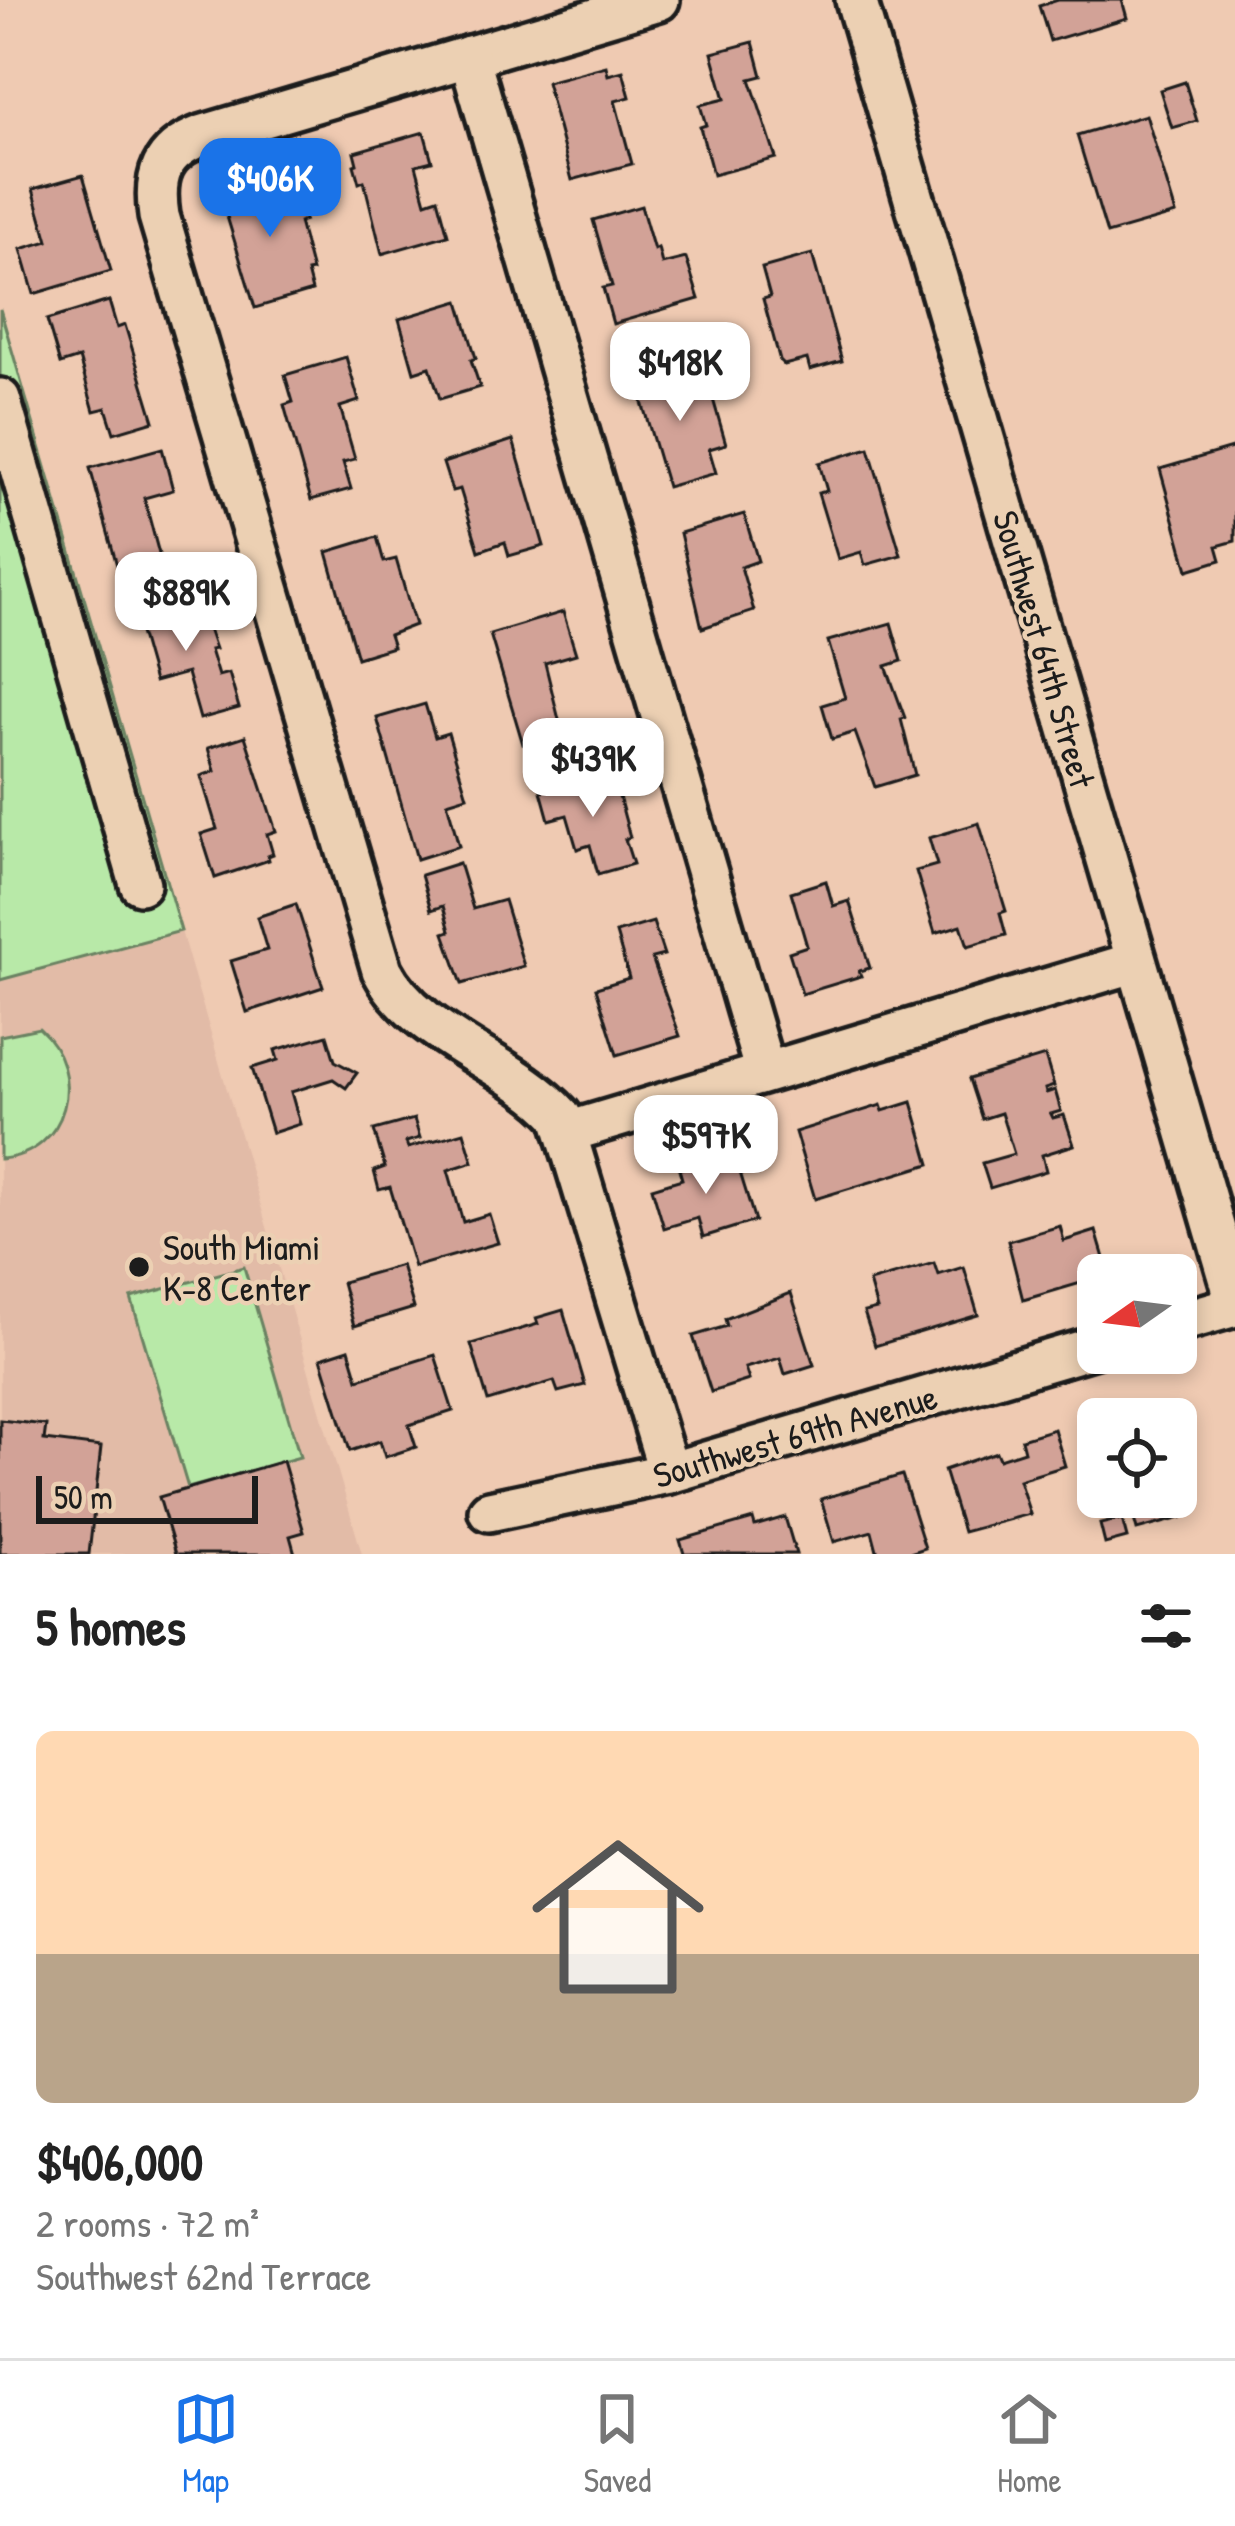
<!DOCTYPE html>
<html lang="en">
<head>
<meta charset="utf-8">
<style>
  body { margin:0; font-family:"Patrick Hand",sans-serif; background:#f2f2f2; color:#222; height:100vh; display:flex; flex-direction:column; font-size:45px; white-space:nowrap }
  * { box-sizing:border-box; margin:0 }
  p { font-size:39px; color:#767676 }
  .icon { flex:none; width:66px; height:66px; fill:none; stroke:currentColor; stroke-width:2; stroke-linecap:round; stroke-linejoin:round }
  .map { position:relative; height:1554px; overflow:hidden }
  .drawer { display:flex; flex-direction:column; background:#fff; flex:1 }
  .drawer>* { flex:none }
  .needle { width:78px; rotate:256deg }
  .tools { position:absolute; left:1077px; top:1254px; display:grid; gap:24px }
  .tools a { display:grid; place-items:center; width:120px; height:120px; border-radius:18px; background:#fff; box-shadow:0 6px 18px #0003; font-size:60px }
  .scale { position:absolute; left:36px; bottom:30px; width:222px; box-sizing:border-box; padding-left:12px; border:6px solid #1c1c1c; border-top:0; font-size:33px; line-height:42px; white-space:nowrap; color:#1c1c1c; -webkit-text-stroke:9px #ecd0b3; paint-order:stroke }
  .price { position:absolute; translate:-50% -102px; padding:0 27px; border-radius:24px; background:#fff; color:#222; font-size:39px; line-height:78px; filter:drop-shadow(0 3px 6px #0008) }
  .price::after { content:''; position:absolute; left:50%; top:72px; width:36px; height:27px; margin-left:-18px; background:inherit; clip-path:polygon(0 0,100% 0,50% 100%) }
  .price.on { background:#1a73e8; color:#fff }
  ul { padding:0; list-style:none }
  li { display:grid; align-content:center; gap:24px; height:636px; padding:0 36px }
  li span { display:grid; place-items:center; height:372px; border-radius:18px; color:#555 }
  li>.icon { margin-inline-start:auto }
  span .icon { width:216px; height:216px; fill:#fffc; stroke-width:1 }
  li b { font-size:51px }
  h2 { display:flex; justify-content:space-between; align-items:center; height:144px; padding:0 36px; font-size:51px }
  .tab-bar { display:flex; justify-content:space-around; align-items:center; height:168px; border-top:3px solid #e0e0e0; background:#fff; font-size:33px; color:#767676 }
  .tab-bar a { display:grid; justify-items:center; gap:6px }
  .tab-bar .on { color:#1a73e8 }
  .map>svg:first-child { display:block }
  .built { fill:#e2bba7 }
  .park { fill:#b8e9a8; stroke:#6a8262; stroke-width:3 }
  .building { fill:#d2a297; stroke:#1c1c1c; stroke-width:3 }
  .lines { fill:none; stroke-linecap:round; stroke-linejoin:round }
  .minor-casing { stroke:#1c1c1c; stroke-width:48 }
  .minor { stroke:#ecd0b3; stroke-width:39 }
  .poi-dot { fill:#1c1c1c; stroke:#ecd0b3; stroke-width:4.5 }
  .labels { text-anchor:middle; dominant-baseline:central; stroke-width:9; stroke-linejoin:round; paint-order:stroke }
  .street-label { font-size:36px; fill:#1c1c1c; stroke:#ecd0b3 }
  .poi-label { font-size:36px; fill:#1c1c1c; stroke:#ecd0b3; text-anchor:start }
</style>
</head>
<body>
<div class="map">
<svg width="1235" height="1554" viewBox="0 0 1235 1554">
  <rect width="100%" height="100%" fill="#efcab2"/>
  <filter id="ink" filterUnits="userSpaceOnUse"><feTurbulence type="fractalNoise" baseFrequency=".00833" numOctaves="2"/><feDisplacementMap in="SourceGraphic" scale="24" xChannelSelector="R" yChannelSelector="G"/><feConvolveMatrix kernelMatrix="1 2 1 2 8 2 1 2 1" color-interpolation-filters="sRGB"/></filter>
  <g filter="url(#ink)">
    <path class="built" d="M181,931L362,1554H0V980Z"/>
    <g class="park">
      <path d="M0,309L181,931L0,980Z"/>
      <path d="M39,1028C88,1072 69,1154 0,1159V1036Z"/>
      <path d="M244,1267L300,1457L188,1488L131,1298Z"/>
    </g>
    <g class="building">
      <path d="M1058,0H1122L1127,18L1050,41L1039,6Z"/>
      <path d="M753,42L762,76L750,79L776,158L713,175L700,127L706,125L700,105L725,99L712,53Z"/>
      <path d="M606,66L608,75L623,71L630,97L615,101L632,164L572,180L546,82Z"/>
      <path d="M1185,82L1197,121L1172,128L1160,90Z"/>
      <path d="M1146,115L1176,214L1107,234L1077,135Z"/>
      <path d="M424,132L432,161L416,165L426,202L438,198L448,235L382,254L364,181L359,183L354,165L357,164L354,152Z"/>
      <path d="M83,175L111,271L34,294L21,249L48,241L33,189Z"/>
      <path d="M292,176L305,220L299,222L312,271L307,272L312,291L255,308L221,197Z"/>
      <path d="M641,206L654,250L658,248L662,264L686,258L699,299L613,324L603,288L612,286L593,220Z"/>
      <path d="M812,254L842,361L810,370L807,359L784,365L780,361L763,299L770,297L762,268Z"/>
      <path d="M109,301L117,328L125,325L154,421L114,433L106,408L94,411L79,358L60,364L47,320Z"/>
      <path d="M459,301L476,358L471,360L480,387L440,399L430,367L414,372L399,319Z"/>
      <path d="M346,357L359,401L340,407L355,459L343,462L351,489L311,500L284,405L293,402L285,375Z"/>
      <path d="M683,361L693,397L711,392L726,444L709,449L716,473L667,487L634,375Z"/>
      <path d="M513,440L544,546L509,556L505,542L479,551L460,489L452,491L443,463Z"/>
      <path d="M1235,447V541L1217,546L1221,560L1188,570L1160,469Z"/>
      <path d="M162,448L173,490L144,498L163,569L121,580L90,468Z"/>
      <path d="M869,448L901,555L865,565L861,552L838,559L818,493L827,491L819,463Z"/>
      <path d="M744,514L758,561L741,567L754,611L702,628L680,533Z"/>
      <path d="M377,537L384,562L396,559L415,625L389,635L393,647L357,658L327,552Z"/>
      <path d="M197,597L215,649L210,650L218,676L229,673L239,708L200,719L187,673L154,682L135,615Z"/>
      <path d="M563,612L576,654L545,663L562,732L523,744L490,634Z"/>
      <path d="M891,623L902,661L886,666L905,718L901,719L915,775L875,787L855,732L832,739L822,705L845,698L828,641Z"/>
      <path d="M425,704L435,737L448,733L467,796L447,802L459,846L417,859L377,718Z"/>
      <path d="M245,736L276,831L267,834L273,854L268,856L269,860L215,878L201,834L217,829L201,776L215,771L208,748Z"/>
      <path d="M606,773L612,795L618,793L630,837L625,839L633,864L598,874L590,845L577,849L567,815L549,820L541,791Z"/>
      <path d="M979,823L1006,911L1000,913L1006,935L968,946L961,925L935,933L916,871L937,865L929,838Z"/>
      <path d="M459,863L473,909L504,900L524,966L462,984L444,933L450,931L443,906L431,910L421,875Z"/>
      <path d="M826,881L833,906L849,901L870,968L859,971L861,976L802,994L789,952L807,946L791,892Z"/>
      <path d="M296,904L323,987L247,1012L231,961L267,950L257,917Z"/>
      <path d="M653,922L664,955L652,958L680,1036L617,1055L596,988L629,978L616,933Z"/>
      <path d="M327,1035L335,1061L357,1073L346,1088L333,1079L291,1092L300,1124L272,1133L252,1068L278,1060L275,1050Z"/>
      <path d="M1045,1056L1054,1086L1045,1089L1046,1093L1055,1090L1061,1111L1051,1114L1053,1118L1064,1115L1074,1145L1042,1155L1046,1171L990,1188L982,1163L1014,1154L1001,1113L982,1119L969,1079Z"/>
      <path d="M912,1102L930,1164L815,1199L795,1132L881,1105L883,1111Z"/>
      <path d="M414,1119L420,1138L406,1142L408,1148L464,1132L473,1162L448,1170L463,1222L489,1214L498,1243L414,1267L390,1187L379,1190L374,1171L385,1167L374,1130Z"/>
      <path d="M734,1153L755,1221L703,1237L698,1218L664,1228L652,1188L682,1179L679,1169Z"/>
      <path d="M1060,1226L1064,1241L1096,1231L1109,1275H1098V1278L1023,1300L1008,1241Z"/>
      <path d="M934,1263L938,1275L964,1267L978,1315L875,1346L864,1312L877,1309L869,1282Z"/>
      <path d="M401,1265L414,1308L354,1326L342,1282Z"/>
      <path d="M791,1293L814,1365L785,1374L780,1358L745,1368L749,1380L711,1392L693,1336L727,1326L725,1319Z"/>
      <path d="M563,1310L585,1385L558,1392L554,1381L488,1401L471,1344L538,1324L536,1318Z"/>
      <path d="M349,1349L358,1379L435,1355L453,1411L409,1425L416,1447L385,1457L380,1441L350,1451L321,1358Z"/>
      <path d="M1145,1404L1150,1419H1106L1105,1415Z"/>
      <path d="M0,1420L46,1425L44,1440L101,1447L89,1554H0Z"/>
      <path d="M1054,1429L1065,1466L1019,1480L1030,1514L963,1532L944,1470L996,1452L999,1459L1024,1451L1021,1439Z"/>
      <path d="M283,1461L304,1532L290,1536L295,1554H176L159,1497Z"/>
      <path d="M902,1475L925,1548L907,1554H878L872,1531L834,1542L821,1499Z"/>
      <path d="M1128,1497H1175L1181,1518L1137,1530Z"/>
      <path d="M785,1517L796,1554H684L680,1540L753,1519L755,1526Z"/>
      <path d="M1122,1519L1127,1538L1105,1544L1100,1524Z"/>
    </g>
    <g class="lines">
      <g class="minor-casing">
        <g id="minor">
          <path d="M659,0L201,136C161,151 153,176 159,216L382,970C416,1037 511,1061 561,1116L669,1473"/>
          <path d="M856,0L1235,1298"/>
          <path d="M469,56L765,1072"/>
          <path d="M0,399L140,884"/>
          <path d="M568,1132L1136,962"/>
          <path d="M1176,1323L1235,1306"/>
          <path d="M489,1511L669,1473L1098,1346"/>
        </g>
      </g>
      <use href="#minor" class="minor"/>
    </g>
  </g>
  <circle class="poi-dot" cx="139" cy="1267" r="12"/>
  <g class="labels">
    <g class="street-label">
      <text transform="translate(1045 649) rotate(74)">Southwest 64th Street</text>
      <text transform="translate(795 1435) rotate(-16)">Southwest 69th Avenue</text>
    </g>
    <g class="poi-label">
      <text x="163" y="1246">South Miami<tspan x="163" dy="41">K-8 Center</tspan></text>
    </g>
  </g>
</svg>
<div class="tools">
<a><svg class="needle" viewBox="-14 -14 28 28"><path d="M0-13l5 13h-10z" fill="#e53935"/><path d="M0 13l5-13h-10z" fill="#767676"/></svg></a>
<a><svg class="icon" aria-label="locate" viewBox="0 0 24 24"><circle cx="12" cy="12" r="6"/><path d="M12 2v4M12 18v4M2 12h4M18 12h4"/></svg></a>
</div>
<div class="scale">50 m</div>
<b class="price on" style="left:270px;top:240px">$406K</b>
<b class="price" style="left:680px;top:424px">$418K</b>
<b class="price" style="left:186px;top:654px">$889K</b>
<b class="price" style="left:593px;top:820px">$439K</b>
<b class="price" style="left:706px;top:1197px">$597K</b>
</div>
<section class="drawer">
<h2>5 homes<svg class="icon" aria-label="filters" viewBox="0 0 24 24"><path d="M4 7h16M4 17h16"/><circle cx="9" cy="7" r="2"/><circle cx="15" cy="17" r="2"/></svg></h2>
<ul>
<li><span style="background:linear-gradient(#ffd9b3 60%,#b9a48a 0)"><svg class="icon" aria-label="home" viewBox="0 0 24 24"><path d="M3 11l9-7 9 7M6 9v11h12V9"/></svg></span><div><b>$406,000</b><p>2 rooms · 72 m²</p><p>Southwest 62nd Terrace</p></div></li>
</ul>
</section>
<nav class="tab-bar">
<a class="on"><svg class="icon" aria-label="map" viewBox="0 0 24 24"><path d="M3 6l6-2 6 2 6-2v14l-6 2-6-2-6 2zM9 4v14M15 6v14"/></svg>Map</a>
<a><svg class="icon" aria-label="saved" viewBox="0 0 24 24"><path d="M7 4h10v16l-5-4-5 4z"/></svg>Saved</a>
<a><svg class="icon" aria-label="home" viewBox="0 0 24 24"><path d="M3 11l9-7 9 7M6 9v11h12V9"/></svg>Home</a>
</nav>
</body>
</html>
